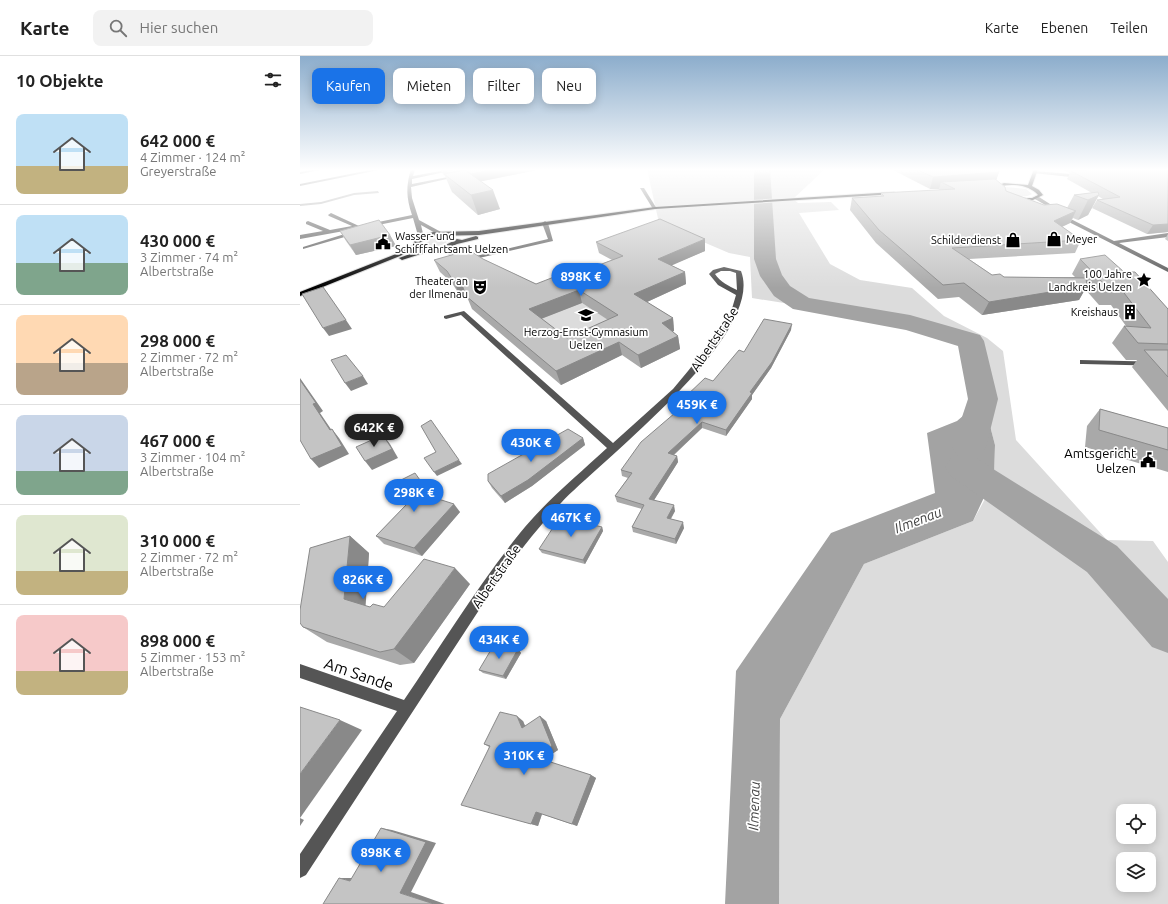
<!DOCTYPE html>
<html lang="de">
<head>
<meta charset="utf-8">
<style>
  body { margin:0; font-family:Ubuntu,sans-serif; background:#f2f2f2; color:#222; height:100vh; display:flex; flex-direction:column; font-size:15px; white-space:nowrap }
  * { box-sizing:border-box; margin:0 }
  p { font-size:13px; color:#767676 }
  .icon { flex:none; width:22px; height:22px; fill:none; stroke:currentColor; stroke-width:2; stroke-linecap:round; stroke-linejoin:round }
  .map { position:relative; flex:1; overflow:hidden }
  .details { display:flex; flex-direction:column; background:#fff; width:300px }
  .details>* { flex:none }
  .hud { position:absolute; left:12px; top:12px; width:380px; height:36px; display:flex; gap:8px }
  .controls { position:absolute; left:816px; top:748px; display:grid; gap:8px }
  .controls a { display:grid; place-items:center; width:40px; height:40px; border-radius:8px; background:#fff; box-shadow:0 2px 10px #0003; font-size:20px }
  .price { position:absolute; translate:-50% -34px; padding:0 9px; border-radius:14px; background:#1a73e8; color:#fff; font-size:13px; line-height:26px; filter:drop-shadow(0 1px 2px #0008) }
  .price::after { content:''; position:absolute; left:50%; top:24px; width:12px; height:9px; margin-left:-6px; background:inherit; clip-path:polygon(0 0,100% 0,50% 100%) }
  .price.current { background:#222; color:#fff }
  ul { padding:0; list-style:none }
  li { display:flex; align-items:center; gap:12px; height:100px; padding:0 16px }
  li+li { border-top:1px solid #e0e0e0 }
  li span { display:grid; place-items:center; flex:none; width:112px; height:80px; border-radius:8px; color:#555 }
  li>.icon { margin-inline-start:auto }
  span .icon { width:48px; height:48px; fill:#fffc; stroke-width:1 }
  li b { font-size:17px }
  h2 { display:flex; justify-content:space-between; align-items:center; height:48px; padding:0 16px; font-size:17px }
  .tag { padding:0 14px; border-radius:8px; background:#fff; box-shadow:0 2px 10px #0003; font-size:14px; line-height:36px }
  .tag.current { background:#1a73e8; color:#fff }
  header { display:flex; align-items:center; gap:24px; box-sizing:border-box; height:56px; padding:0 20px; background:#fff; border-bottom:1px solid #e0e0e0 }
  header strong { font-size:19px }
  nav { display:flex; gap:22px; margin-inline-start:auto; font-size:14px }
  .search { width:280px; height:36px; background:#f2f2f2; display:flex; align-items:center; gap:10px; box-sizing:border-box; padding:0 14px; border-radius:8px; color:#767676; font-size:15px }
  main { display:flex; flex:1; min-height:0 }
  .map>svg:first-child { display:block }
  .green { fill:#dcdcdc; fill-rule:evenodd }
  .water { fill:#a3a3a3 }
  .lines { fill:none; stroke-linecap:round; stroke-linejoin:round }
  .stream { fill:#a3a3a3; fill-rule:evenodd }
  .river { fill:#a3a3a3; fill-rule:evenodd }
  .major-casing { stroke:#dbdbdb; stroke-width:2 }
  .minor { fill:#555; fill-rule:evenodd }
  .major { fill:#000; fill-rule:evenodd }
  .wall { fill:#a9a9a9; fill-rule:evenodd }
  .shaded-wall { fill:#898989 }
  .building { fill:#c4c4c4; stroke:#898989; fill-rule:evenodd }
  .labels { text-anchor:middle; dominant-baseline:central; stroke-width:3.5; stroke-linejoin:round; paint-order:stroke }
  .far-poi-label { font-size:11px; fill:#000; stroke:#fff; text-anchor:end }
  .street-label { font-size:13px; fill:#000; stroke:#fff }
  .poi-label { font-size:13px; fill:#000; stroke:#fff; text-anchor:end }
  .water-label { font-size:14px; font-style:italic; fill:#444; stroke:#fff }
  .near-street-label { font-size:16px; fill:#000; stroke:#fff }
</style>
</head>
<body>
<header>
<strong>Karte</strong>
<div class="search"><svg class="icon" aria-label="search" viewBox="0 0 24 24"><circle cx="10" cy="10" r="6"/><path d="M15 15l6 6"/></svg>Hier suchen</div>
<nav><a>Karte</a><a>Ebenen</a><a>Teilen</a></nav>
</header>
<main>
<section class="details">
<h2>10 Objekte<svg class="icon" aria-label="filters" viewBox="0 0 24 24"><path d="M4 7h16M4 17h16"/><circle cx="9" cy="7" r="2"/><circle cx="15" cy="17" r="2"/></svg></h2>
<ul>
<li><span style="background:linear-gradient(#bfe0f5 65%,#c2b280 0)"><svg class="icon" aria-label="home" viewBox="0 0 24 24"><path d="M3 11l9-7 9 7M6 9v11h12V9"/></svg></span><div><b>642 000 €</b><p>4 Zimmer · 124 m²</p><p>Greyerstraße</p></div></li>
<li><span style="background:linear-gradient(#bfe0f5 60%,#7fa58c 0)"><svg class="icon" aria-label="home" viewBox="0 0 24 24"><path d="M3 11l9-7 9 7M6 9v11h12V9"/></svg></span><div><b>430 000 €</b><p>3 Zimmer · 74 m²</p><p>Albertstraße</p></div></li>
<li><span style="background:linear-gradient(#ffd9b3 60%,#b9a48a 0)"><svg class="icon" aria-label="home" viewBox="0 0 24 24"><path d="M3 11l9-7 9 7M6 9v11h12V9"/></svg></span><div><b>298 000 €</b><p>2 Zimmer · 72 m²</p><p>Albertstraße</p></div></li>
<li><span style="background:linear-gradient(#c9d6e8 70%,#7fa58c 0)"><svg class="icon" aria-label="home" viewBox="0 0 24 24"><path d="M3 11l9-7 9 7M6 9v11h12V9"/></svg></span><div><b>467 000 €</b><p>3 Zimmer · 104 m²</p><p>Albertstraße</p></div></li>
<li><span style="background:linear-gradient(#dfe7d0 70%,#c2b280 0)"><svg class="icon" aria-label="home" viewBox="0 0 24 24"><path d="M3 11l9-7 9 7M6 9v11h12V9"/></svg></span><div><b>310 000 €</b><p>2 Zimmer · 72 m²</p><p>Albertstraße</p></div></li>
<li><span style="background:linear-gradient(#f6c9c9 70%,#c2b280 0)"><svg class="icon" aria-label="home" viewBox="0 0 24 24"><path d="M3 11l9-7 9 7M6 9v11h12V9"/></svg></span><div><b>898 000 €</b><p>5 Zimmer · 153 m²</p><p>Albertstraße</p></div></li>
</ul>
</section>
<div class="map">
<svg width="868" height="848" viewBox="0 0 868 848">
  <rect width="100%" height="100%" fill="#fff"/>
  <g class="green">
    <path d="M347,113H525L493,143L498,147L531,146L539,154L499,157L530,208L560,224L612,232L644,260L687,282L703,295L716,384L806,483L817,501L808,484L853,485L868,506V848H479L480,663L564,508L673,465L692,430L694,420L695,389L683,343L670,285L610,267L452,242L450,201L429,197L359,167ZM823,755H849V781H823ZM823,803H849V829H823Z"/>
    <path d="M707,131L726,133L732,138C722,144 712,137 702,133Z"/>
    <path d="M137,181L148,182L149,184C144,190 131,193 125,188L130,183Z"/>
    <path d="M282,247L321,272L271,295L233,266Z"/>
  </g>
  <path class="water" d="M683,343L695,389L694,420L673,465L564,508L480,663L479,848H425L436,615L531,477L635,437L627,377L657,365Z"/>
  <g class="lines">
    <path class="stream" d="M78,135L79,137L54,139L21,148L0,150V148L21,146L54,137Z"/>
    <path class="river" d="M454,113H470L476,203L482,219L490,230L509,242L610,259L680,279L684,285L698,343L686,391L681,399L674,401L817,490L868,543V597L852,591L787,516L651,420L645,411L651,402L658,400L652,391L668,343L658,290L606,274L493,253L474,240L460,220L454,203Z"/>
    <g class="major-casing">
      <g id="major">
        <path d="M734,113H738L732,130L739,134L743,139L733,144H715L717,142H732L738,139C730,130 714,127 702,130C696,131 693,136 688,133L704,127L728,129Z"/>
        <path d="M594,136L596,138L355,153L179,179L133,180L119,187L118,191L100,200L0,240V236L96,198L113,189L114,185L126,178L133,176L179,175L355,151Z"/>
        <path d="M176,180L178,181V183L157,188L144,194L130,195L102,204L99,202L121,194L120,192L142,191L157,183L162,184Z"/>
      </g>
    </g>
    <g class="minor">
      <path d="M17,113H25L0,118V116Z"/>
      <path d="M69,113H101L79,114L0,130V128L70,114Z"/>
      <path d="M111,113H115L113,120L151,113H159L112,123V128L158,119L160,120L111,131L112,142L119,164L141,176V178H137L121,169L124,182L119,183L113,162L68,171L55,178L3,193V191L51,176L64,169L112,159C106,141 106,130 111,113Z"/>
      <path d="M735,115L784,119L771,121L733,117Z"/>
      <path d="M340,132H344L357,153H353Z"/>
      <path d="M735,141H739L761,155L762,156L759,157L814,185L868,177V181L819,187L868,212V216L757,160L756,159L759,157L735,143Z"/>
      <path d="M31,157L59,170L55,173L0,183V179L23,175L6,168V166L8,165L30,174L52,170L29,160L28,159Z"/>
      <path d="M245,165L248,167L253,185L166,205L163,203L248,183L242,167Z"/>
      <path d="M142,191H146L154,198V200H150L142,193Z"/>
      <path d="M424,211L441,215C466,279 302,404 261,447C238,471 218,497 198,525L6,819L0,822V798L97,655L0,622V608L104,644C142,588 178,529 220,477C246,445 278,419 307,392L161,259L146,263L144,262V260L164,255L313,387L373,333L388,315L425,268L431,256L436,239L418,229L409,218L413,214ZM421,215H430L436,217L437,234C429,230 420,226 415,218Z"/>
      <path d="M780,304L868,306V310L783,308H780Z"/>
    </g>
    <use href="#major" class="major"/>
  </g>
  <g class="wall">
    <path d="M137,113H242L181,125L200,153L178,159L152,136L145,120L143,118L141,114H138Z"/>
    <path d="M591,113H698L699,116L696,124L706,135L744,149L767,152L774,139L792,137L767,123L770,117L761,113H868V176L847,178L792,152L797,144L803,143L798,140L788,159L778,164L773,162L770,167L762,171L781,184L775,197L669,203L692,219L704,221H775L772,218L780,203L824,216L868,253V355L832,311L837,304H826L812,287L824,270H826L811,249H799L785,233L779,244L682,259L659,241L638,243L576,187L550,154L552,142L581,140V137L639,134V133H630Z"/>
    <path d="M40,175L90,179L96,190L56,199L46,185Z"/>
    <path d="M868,178V185L865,183Z"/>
    <path d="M296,186L405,195L371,209L385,216L386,228L347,246L373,262L374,275H372L378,280L380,293L341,312L322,299L261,329L172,253L165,236L159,238L152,227L140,216L134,204L183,203L236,228L259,224L312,204L299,197ZM282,247L308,264L267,282L241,263Z"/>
    <path d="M491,274L471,312L452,339V343L426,380L402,372L374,399L377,400L378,406L354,444L375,455L371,463L384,472L376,488L333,476L332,471L342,453L317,446L315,440L328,422L322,420L321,414L384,349L383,343L413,325L444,296Z"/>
    <path d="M800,353L868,372V416L785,391L787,370Z"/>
    <path d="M283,382L285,389L232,430L205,447L192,432L188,425Z"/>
    <path d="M121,425L133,442L160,456L122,500L84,488L76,480L106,449Z"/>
    <path d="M302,471L303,475L285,508L242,497L239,493Z"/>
    <path d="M50,480L69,497L65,550L70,551H84L170,528L114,607L100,609L27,586L3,571Z"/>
    <path d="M218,593L221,597L206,623L183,617L179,614Z"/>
    <path d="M223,665L225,670L246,665L258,694L243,704L291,719L296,722L277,770L242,758L238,770L170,751L189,691L184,688Z"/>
  </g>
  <g class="shaded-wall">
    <path d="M142,113H156L146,115L148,119L144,118Z"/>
    <path d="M195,113H242L159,130L153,121Z"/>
    <path d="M699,116L695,128L641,126L639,133H630L633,121Z"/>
    <path d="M193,134L200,153L178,159L171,139Z"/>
    <path d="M799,139L788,159L778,164L788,144Z"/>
    <path d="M776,155L770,167L748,177L754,165Z"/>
    <path d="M868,168V176L847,178L853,169Z"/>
    <path d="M90,179L96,190L56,199L50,189Z"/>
    <path d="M405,183V195L359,215L358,203Z"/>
    <path d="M385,216L386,228L336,251L334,238Z"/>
    <path d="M160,223L166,236L159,238L154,226Z"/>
    <path d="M787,230L779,244L682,259L689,246Z"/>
    <path d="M279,234L282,247L233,266L229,253Z"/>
    <path d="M373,262L374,275L363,280L362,267Z"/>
    <path d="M46,264L52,273L29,280L23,272Z"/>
    <path d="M492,268L491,274L471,312L452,339V343L426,380V374Z"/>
    <path d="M378,280L380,293L341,312L338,299Z"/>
    <path d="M319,286L322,299L261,329L256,315Z"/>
    <path d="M63,320L68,328L51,335L45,327Z"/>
    <path d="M0,322L23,355L20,357L37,382L32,373L39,382L49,398L19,412L11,403L13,348L0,324Z"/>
    <path d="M402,366V372L369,403L368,397Z"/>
    <path d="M83,379L90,388L98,402L72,414L65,405Z"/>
    <path d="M283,382L285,389L232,430L205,447L201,440Z"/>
    <path d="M377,400L378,406L351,449L349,443Z"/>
    <path d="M159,404L162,408L137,420L134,416Z"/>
    <path d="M154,448L160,456L122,500L114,492Z"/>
    <path d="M374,449L375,455L368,467L367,462Z"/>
    <path d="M383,466L384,472L376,488L375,483Z"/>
    <path d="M302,471L303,475L285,508L283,504Z"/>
    <path d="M50,480L69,497L65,559L44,543Z"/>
    <path d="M155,512L170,528L114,607L94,593Z"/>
    <path d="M218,593L221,597L206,623L203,620Z"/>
    <path d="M217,660L223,665L228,677L222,672Z"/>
    <path d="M240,660L246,665L258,694L241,705L235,701Z"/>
    <path d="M40,664L62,674L0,762V718Z"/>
    <path d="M291,719L296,722L277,770L272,768Z"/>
    <path d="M236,756L242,758L238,770L231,768Z"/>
    <path d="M0,762L4,764L0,770Z"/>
    <path d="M81,772L92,774L136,787L111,836L145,848H134L100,837Z"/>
    <path d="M39,822H52L50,825Z"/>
  </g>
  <g class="building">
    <path d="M156,113H195L171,118L165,114L148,117L146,115Z"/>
    <path d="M616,113H698L699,116L633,121Z"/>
    <path d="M794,113H868V168L853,169L797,144L820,141L771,115Z"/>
    <path d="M165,114L193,134L171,139L144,118Z"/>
    <path d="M695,123L705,131L706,135L744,149L757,148L776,155L754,165L781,184L652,192L692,219L700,218L704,221L786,222L787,230L689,246L664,227L643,229L579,174L552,142L584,140L581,137L655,133L641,126Z"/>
    <path d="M798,136L799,139L788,144L774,139Z"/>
    <path d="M360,163L405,183L358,203L385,216L334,238L373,262L362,267L378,280L338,299L319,286L256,315L166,240L160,223L154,226L147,215L134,204L169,194L183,203L236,228L254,221L259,224L323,200L296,186ZM279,234L318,259L267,282L229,253Z"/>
    <path d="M79,164L90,179L50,189L40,175Z"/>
    <path d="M805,199L824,216H835L868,253V288L838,287L824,270L851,272L821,233H809L780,203Z"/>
    <path d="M23,231L46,264L23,272L2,238Z"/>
    <path d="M464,263L492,268L472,306L450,336L452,337L426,374L402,366L368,397L377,400L349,443L374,449L367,462L383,466L375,483L332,471L344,449L315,440L332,417L321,414L341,386L389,345L383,343L405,322L413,325L439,294L444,296Z"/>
    <path d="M844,294H868V321Z"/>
    <path d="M46,299L63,320L45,327L31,304Z"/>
    <path d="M0,324L16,347L13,348L30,374L32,373L42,390L11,403L0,384Z"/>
    <path d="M800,353L868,372V394L799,374Z"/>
    <path d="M131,364L159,404L134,416L124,402L136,396L121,370Z"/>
    <path d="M268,373L283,382L228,424L201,440L188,425V418Z"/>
    <path d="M83,379L92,393L65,405L56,391Z"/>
    <path d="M115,417L132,441L154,448L114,492L76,480L106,449L93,428Z"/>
    <path d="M260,461L302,471L283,504L239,493Z"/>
    <path d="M50,480L44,543L70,551L73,548L84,551L124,503L155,512L94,593L80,596L3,571L0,567V554L10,492Z"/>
    <path d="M195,587L218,593L203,620L179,614Z"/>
    <path d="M0,651L40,664L0,718Z"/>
    <path d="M200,656L217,660L222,672L240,660L252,690L235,701L291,719L272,768L236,756L231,768L161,749L190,690L184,688Z"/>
    <path d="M81,772L126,786L100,837L134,848H23L39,822L50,825Z"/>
  </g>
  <linearGradient id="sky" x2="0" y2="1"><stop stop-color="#8cadcc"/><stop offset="0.49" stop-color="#fff"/><stop offset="1" stop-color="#fff" stop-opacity="0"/></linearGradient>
  <rect width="868" height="232" fill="url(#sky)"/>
  <defs>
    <g id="shop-bare" transform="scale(1.2)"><path d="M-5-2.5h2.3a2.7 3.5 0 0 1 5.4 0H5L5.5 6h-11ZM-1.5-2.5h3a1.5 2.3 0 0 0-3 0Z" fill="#000" stroke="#fff" stroke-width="2.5" paint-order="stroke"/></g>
    <g id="civic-bare" transform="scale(1.2)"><path d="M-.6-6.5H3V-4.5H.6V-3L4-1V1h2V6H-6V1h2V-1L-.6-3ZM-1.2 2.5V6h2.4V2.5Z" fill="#000" stroke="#fff" stroke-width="2.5" paint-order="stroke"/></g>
    <g id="sight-bare" transform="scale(1.2)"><path d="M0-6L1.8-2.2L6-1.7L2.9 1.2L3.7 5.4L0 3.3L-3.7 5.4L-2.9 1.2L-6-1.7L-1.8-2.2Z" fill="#000" stroke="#fff" stroke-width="2.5" paint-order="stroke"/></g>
    <g id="theatre-bare" transform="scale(1.2)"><path d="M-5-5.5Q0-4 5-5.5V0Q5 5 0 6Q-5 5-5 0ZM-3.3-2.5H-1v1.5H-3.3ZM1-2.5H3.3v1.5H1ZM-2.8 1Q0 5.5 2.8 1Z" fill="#000" stroke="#fff" stroke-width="2.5" paint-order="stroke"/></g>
    <g id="building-bare" transform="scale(1.2)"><path d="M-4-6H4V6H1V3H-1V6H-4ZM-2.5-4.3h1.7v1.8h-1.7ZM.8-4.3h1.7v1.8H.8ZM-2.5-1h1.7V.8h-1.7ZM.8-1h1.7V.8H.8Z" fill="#000" stroke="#fff" stroke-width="2.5" paint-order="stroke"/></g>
    <g id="school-bare" transform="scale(1.2)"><path d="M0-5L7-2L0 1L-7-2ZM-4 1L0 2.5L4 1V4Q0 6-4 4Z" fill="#000" stroke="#fff" stroke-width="2.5" paint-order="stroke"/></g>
  </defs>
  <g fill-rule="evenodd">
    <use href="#shop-bare" x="754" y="183"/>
    <use href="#shop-bare" x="713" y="184"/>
    <use href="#civic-bare" x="83" y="186"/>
    <use href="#sight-bare" x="844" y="224"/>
    <use href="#theatre-bare" x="180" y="231"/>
    <use href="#building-bare" x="830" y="256"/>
    <use href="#school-bare" x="286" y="259"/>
    <use href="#civic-bare" x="848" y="404"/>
  </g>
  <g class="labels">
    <g class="far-poi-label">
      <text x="95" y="180" text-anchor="start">Wasser- und<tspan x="95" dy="13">Schifffahrtsamt Uelzen</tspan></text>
      <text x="766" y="183" text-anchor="start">Meyer</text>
      <text x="701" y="184">Schilderdienst</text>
      <text x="832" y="218">100 Jahre<tspan x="832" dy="13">Landkreis Uelzen</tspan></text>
      <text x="168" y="225">Theater an<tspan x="168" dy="13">der Ilmenau</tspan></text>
      <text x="818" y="256">Kreishaus</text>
      <text x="286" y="276" text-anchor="middle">Herzog-Ernst-Gymnasium<tspan x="286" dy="13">Uelzen</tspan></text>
    </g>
    <g class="street-label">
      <text transform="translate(414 283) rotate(-56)">Albertstraße</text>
      <text transform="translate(196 520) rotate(-55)">Albertstraße</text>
    </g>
    <g class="poi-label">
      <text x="836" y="397">Amtsgericht<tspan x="836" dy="15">Uelzen</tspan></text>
    </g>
    <g class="water-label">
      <text transform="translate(618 464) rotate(-21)">Ilmenau</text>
      <text transform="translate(454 750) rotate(-88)">Ilmenau</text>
    </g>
    <g class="near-street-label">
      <text transform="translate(59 618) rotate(19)">Am Sande</text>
    </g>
  </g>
</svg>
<div class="controls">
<a><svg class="icon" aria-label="locate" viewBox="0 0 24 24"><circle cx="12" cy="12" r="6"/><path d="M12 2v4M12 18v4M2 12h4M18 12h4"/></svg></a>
<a><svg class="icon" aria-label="layers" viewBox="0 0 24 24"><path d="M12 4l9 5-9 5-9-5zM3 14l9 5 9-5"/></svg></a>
</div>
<b class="price" style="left:281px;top:241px">898K €</b>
<b class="price" style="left:397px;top:369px">459K €</b>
<b class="price current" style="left:74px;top:392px">642K €</b>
<b class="price" style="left:231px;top:407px">430K €</b>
<b class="price" style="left:114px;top:457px">298K €</b>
<b class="price" style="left:271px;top:482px">467K €</b>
<b class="price" style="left:63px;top:544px">826K €</b>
<b class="price" style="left:199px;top:604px">434K €</b>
<b class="price" style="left:224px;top:720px">310K €</b>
<b class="price" style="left:81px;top:817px">898K €</b>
<div class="hud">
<a class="tag current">Kaufen</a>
<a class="tag">Mieten</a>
<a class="tag">Filter</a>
<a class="tag">Neu</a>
</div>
</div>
</main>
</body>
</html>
